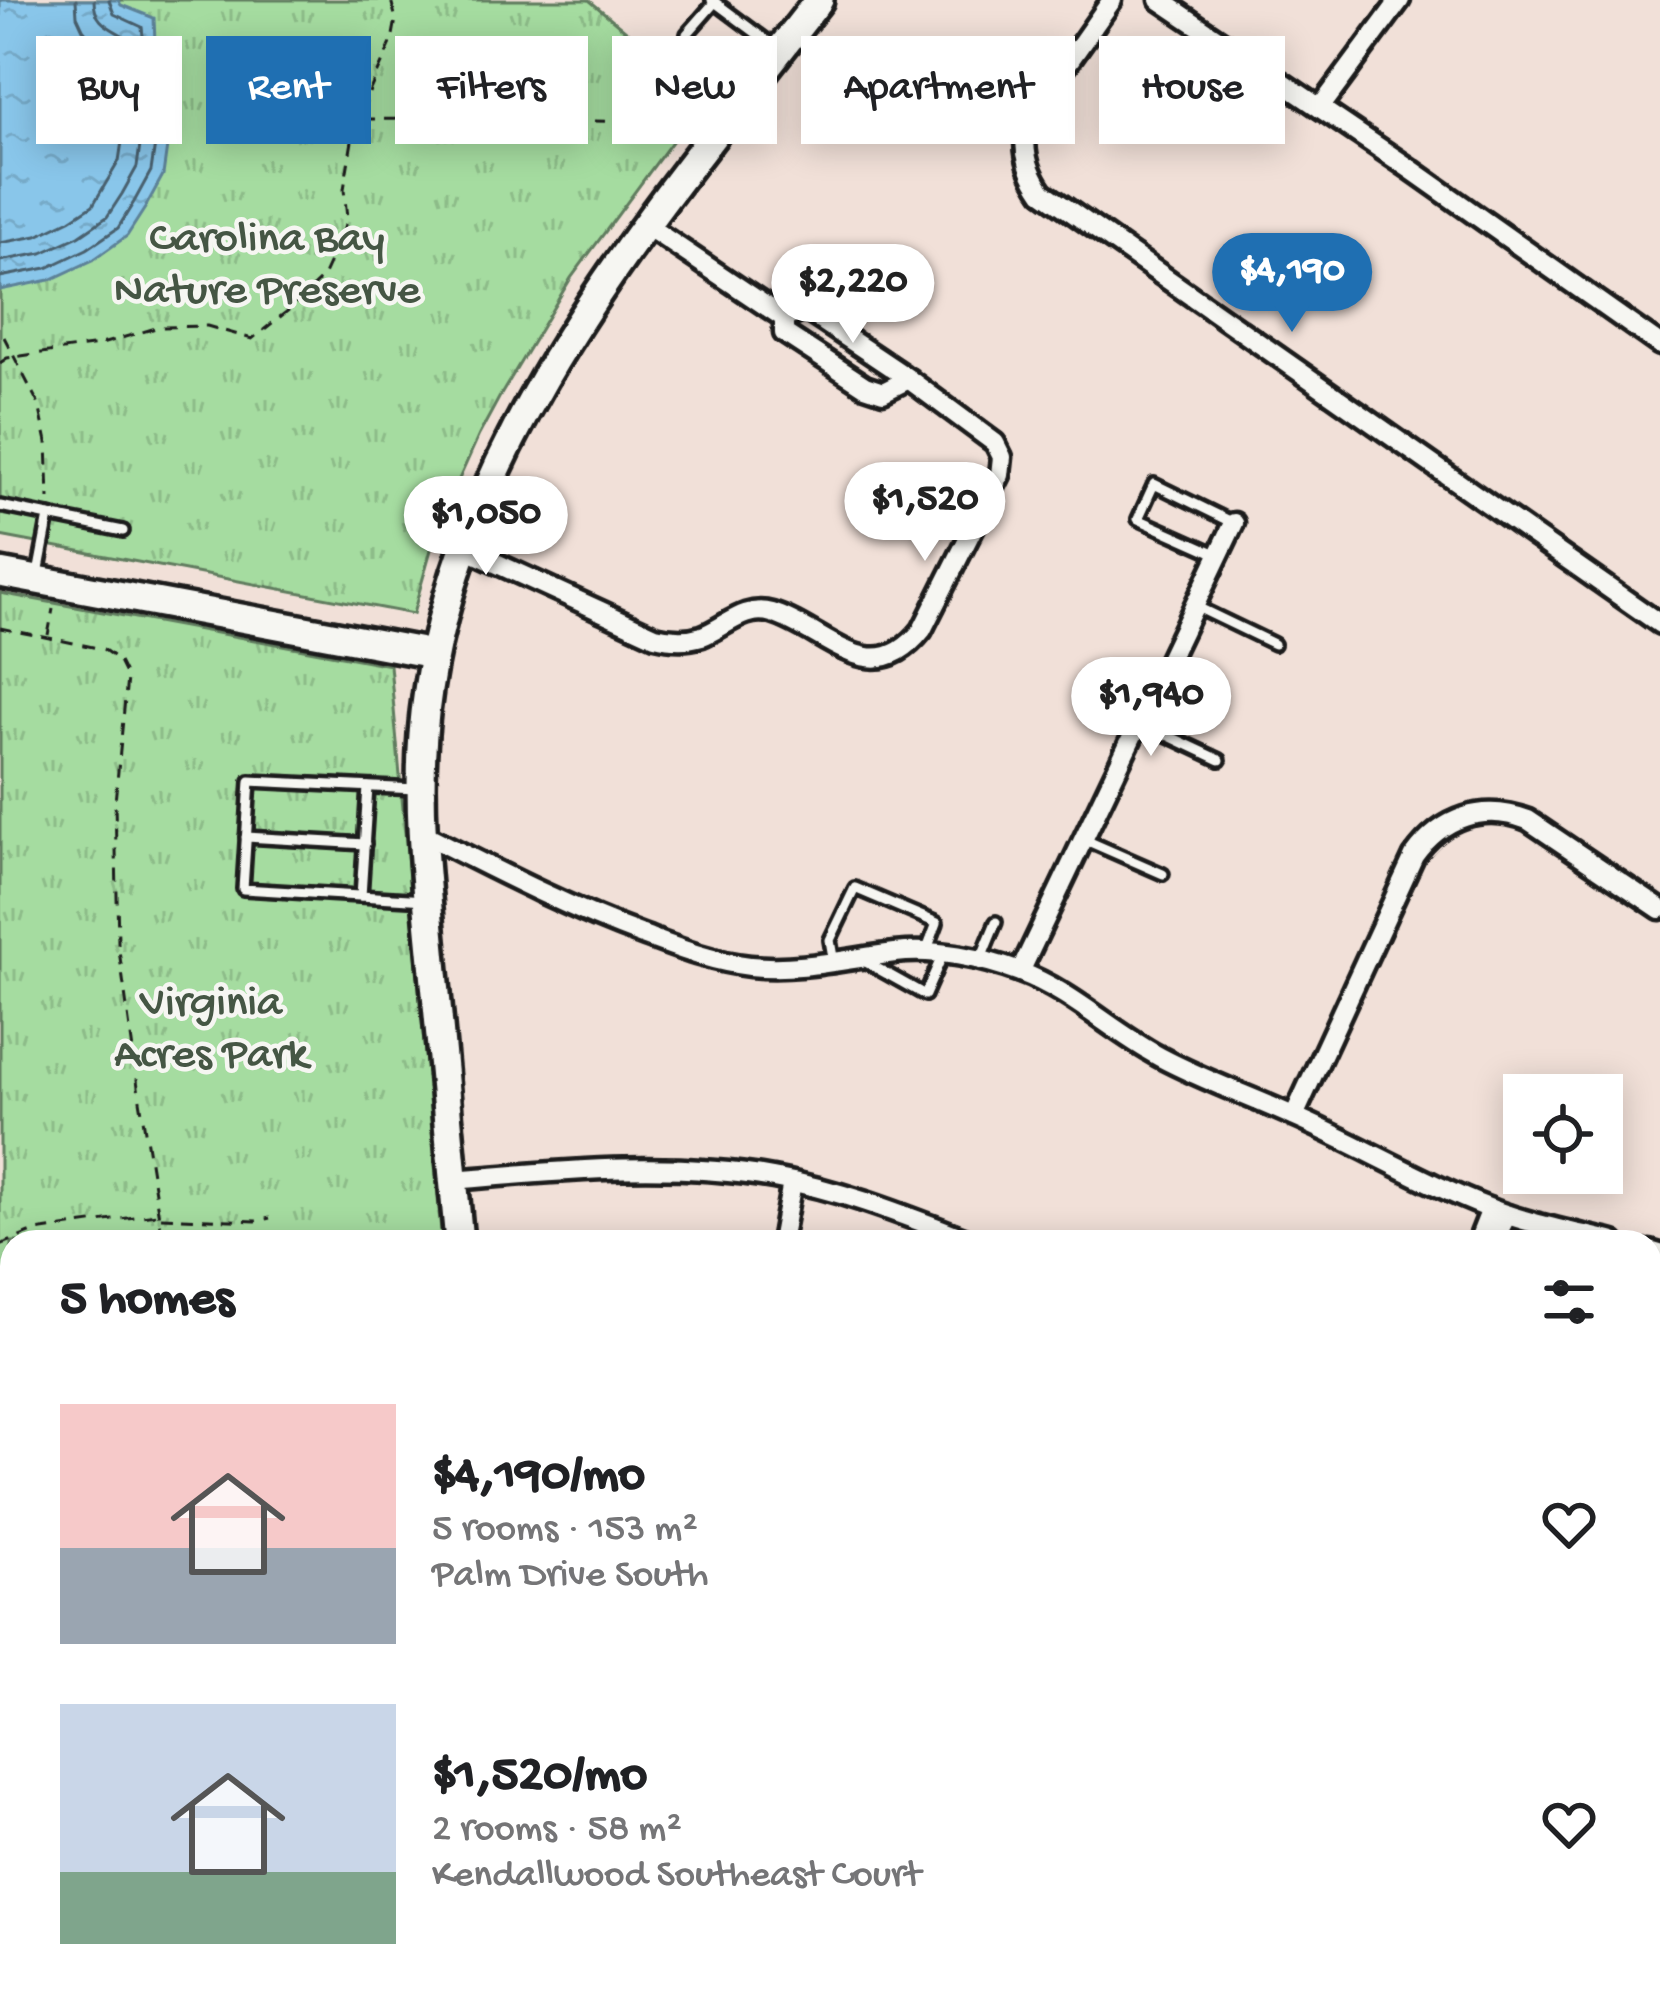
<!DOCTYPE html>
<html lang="en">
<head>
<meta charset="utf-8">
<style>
  body { margin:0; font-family:"Gochi Hand",sans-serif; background:#f6f6f6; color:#202124; height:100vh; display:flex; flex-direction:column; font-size:45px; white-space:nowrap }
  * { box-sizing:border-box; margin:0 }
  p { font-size:39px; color:#757577 }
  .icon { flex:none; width:66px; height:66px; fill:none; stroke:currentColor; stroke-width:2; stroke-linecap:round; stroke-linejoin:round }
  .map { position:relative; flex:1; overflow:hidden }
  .drawer { position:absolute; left:0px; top:1230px; width:1662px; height:771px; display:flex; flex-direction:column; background:#fff; border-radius:36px 36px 0 0; box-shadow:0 6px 30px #0003 }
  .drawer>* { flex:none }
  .top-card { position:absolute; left:36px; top:36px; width:1590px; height:108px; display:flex; gap:24px }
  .tools { position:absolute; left:1503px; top:1074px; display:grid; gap:24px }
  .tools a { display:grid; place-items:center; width:120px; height:120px; border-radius:0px; background:#fff; box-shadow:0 6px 30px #0003; font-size:60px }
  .price { position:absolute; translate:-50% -102px; padding:0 27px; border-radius:42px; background:#fff; color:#222; font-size:39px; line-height:78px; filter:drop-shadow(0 3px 6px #0008) }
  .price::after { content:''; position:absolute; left:50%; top:72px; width:36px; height:27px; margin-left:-18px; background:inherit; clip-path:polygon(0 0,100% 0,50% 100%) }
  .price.selected { background:#1f6fb2; color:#fff }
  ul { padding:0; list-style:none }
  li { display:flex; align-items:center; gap:36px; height:300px; padding:0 60px }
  li span { display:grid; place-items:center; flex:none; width:336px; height:240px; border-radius:0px; color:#555 }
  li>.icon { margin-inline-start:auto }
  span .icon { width:144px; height:144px; fill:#fffc; stroke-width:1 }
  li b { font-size:51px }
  h2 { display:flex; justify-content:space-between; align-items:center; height:144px; padding:0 60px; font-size:51px }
  .pill { padding:0 42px; border-radius:0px; background:#fff; box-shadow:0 6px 30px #0003; font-size:42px; line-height:108px }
  .pill.selected { background:#1f6fb2; color:#fff }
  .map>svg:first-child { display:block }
  .built { fill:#edd1c6 }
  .park { fill:url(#park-tufts); stroke:#607c5e; stroke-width:3 }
  .water { fill:url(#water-ripples); stroke:#5d8298; stroke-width:3 }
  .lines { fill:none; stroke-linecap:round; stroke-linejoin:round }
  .shore { stroke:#48606e; stroke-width:3 }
  .lane-casing { stroke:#1c1c1c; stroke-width:18 }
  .street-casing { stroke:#1c1c1c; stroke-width:27 }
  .secondary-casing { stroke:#1c1c1c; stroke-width:36 }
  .path { stroke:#1c1c1c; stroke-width:3; stroke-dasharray:12 9; stroke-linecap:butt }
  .lane { stroke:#f6f6f2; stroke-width:9 }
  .street { stroke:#f6f6f2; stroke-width:18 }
  .secondary { stroke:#f6f6f2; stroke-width:27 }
  .labels { text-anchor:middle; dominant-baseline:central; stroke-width:9; stroke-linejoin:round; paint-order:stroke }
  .park-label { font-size:45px; fill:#455644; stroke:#f6f6f2 }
</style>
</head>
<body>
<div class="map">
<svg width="1660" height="2000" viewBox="0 0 1660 2000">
  <defs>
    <pattern id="park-tufts" width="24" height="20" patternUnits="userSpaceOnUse" patternTransform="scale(3)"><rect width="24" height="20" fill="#a5dca0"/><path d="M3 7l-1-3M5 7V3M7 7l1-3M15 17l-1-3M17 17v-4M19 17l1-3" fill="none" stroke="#8dbc89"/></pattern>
    <pattern id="water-ripples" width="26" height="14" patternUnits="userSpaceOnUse" patternTransform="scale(3)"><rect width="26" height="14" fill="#89c6ea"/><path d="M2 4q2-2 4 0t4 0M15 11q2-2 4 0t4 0" fill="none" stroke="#76aac8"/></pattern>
  </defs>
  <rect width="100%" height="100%" fill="#f1e0d8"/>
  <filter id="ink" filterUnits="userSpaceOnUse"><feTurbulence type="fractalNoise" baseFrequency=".00833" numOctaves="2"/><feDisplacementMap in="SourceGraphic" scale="24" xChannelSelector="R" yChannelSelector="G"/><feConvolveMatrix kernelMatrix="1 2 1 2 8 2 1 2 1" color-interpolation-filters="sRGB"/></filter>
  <g filter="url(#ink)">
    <path class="built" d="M1650,1589L1660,1594V2000H1394L1395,1989H1650Z"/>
    <g class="park">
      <path d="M0,0H589L705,97L571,278L499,398L479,435L437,528L413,614L0,536Z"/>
      <path d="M0,593L390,665L442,1242H12V1989H515L516,2000H0Z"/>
    </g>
    <path class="water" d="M0,0H118L121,5L154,18L155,42L172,76L171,118L163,175L145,208L127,236L93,260L50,280L0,290Z"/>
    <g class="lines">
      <g class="shore">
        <path d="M0,243L37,236L70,220L93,205L119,161L126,115V86L111,51L92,40L83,29L77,16L76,0"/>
        <path d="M0,261L42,253L79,236L107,217L122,194L137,167L144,116V83L130,52L127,38C110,27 94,24 94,0"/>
        <path d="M0,277L47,268L87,249L118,228L134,202L151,171L159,117V79L144,45L142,27L114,14L109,0"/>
      </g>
      <g class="lane-casing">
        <g id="lane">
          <path d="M712,0L775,47"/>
          <path d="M715,2L687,34L686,42L744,91"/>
          <path d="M0,506L49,516L38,574"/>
          <path d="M49,516L123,531"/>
          <path d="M1219,555L1138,519L1154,484L1234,523"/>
          <path d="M1195,606L1274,644"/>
          <path d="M1139,722L1220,760"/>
          <path d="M416,789L250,781L243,889L426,900"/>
          <path d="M246,837L365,844"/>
          <path d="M1083,839L1163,874"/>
          <path d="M361,896L368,787"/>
          <path d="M864,961L925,995L943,954"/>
          <path d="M980,961L996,922"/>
          <path d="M834,963L830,940L855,888L937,923L926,952"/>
          <path d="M0,1526L12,1555"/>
          <path d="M1650,1935L1653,1944L1650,1966"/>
          <path d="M1475,1996L1496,1989"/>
          <path d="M1416,2000L1417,1989"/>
          <path d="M1602,2000L1632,1989"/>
        </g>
      </g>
      <g class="street-casing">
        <g id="street">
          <path d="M1112,0C1097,21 1082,43 1067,64C1035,109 1005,138 1043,192L1660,624"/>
          <path d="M1160,0L1409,168L1660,345"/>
          <path d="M1320,108L1400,0"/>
          <path d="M784,318V333L865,386L883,392L909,379"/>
          <path d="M463,548L655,636C671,640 686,641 702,636C726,627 744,605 772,613C826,629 871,694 922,630L1000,475L1002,457L995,443L903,375L806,310L784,318L647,226"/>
          <path d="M422,833C495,870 568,908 645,936C680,949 713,962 750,966C800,971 846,959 895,953C935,948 982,958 1020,972C1073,992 1111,1031 1160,1057C1203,1080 1249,1096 1293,1116C1360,1145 1423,1183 1491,1209C1530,1224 1573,1232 1614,1242"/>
          <path d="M1020,972L1234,523"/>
          <path d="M1294,1116L1414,856C1442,817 1483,803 1528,820L1660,909"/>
          <path d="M453,1180C560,1171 667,1160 773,1178C843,1190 909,1217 974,1242"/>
          <path d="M781,1242L792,1182"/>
          <path d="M1478,1242L1491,1209"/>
          <path d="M1493,1242L1507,1215"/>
          <path d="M1650,1251L1660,1254"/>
          <path d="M1650,1570L1660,1575"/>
          <path d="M829,1989L831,2000"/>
          <path d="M1265,2000L1266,1989"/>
        </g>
      </g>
      <g class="secondary-casing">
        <g id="secondary">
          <path d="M0,573L433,654"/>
          <path d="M459,1242C450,1148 442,1055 433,961C426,886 417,810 423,734C446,449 651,217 819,0"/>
          <path d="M528,1989L529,2000"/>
        </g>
      </g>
      <g class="path">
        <path d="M363,119L696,122"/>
        <path d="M4,337L39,405L47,442L49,499"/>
        <path d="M0,363L7,358L98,345L159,327L207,326L252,339L290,309L323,277L342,235L347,218L344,189L352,141L370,90L392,41L396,19L391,0"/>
        <path d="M0,628L103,649L118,660L127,678L115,802L118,943L139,1094L163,1242"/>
        <path d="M48,635L53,609"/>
        <path d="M161,1217L256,1221L270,1218"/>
        <path d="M0,1245L35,1231L156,1214"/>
        <path d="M0,1493L9,1515"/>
        <path d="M212,1989L214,2000"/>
        <path d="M355,1989L356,2000"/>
      </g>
      <use href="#lane" class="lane"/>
      <use href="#street" class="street"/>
      <use href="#secondary" class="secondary"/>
    </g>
  </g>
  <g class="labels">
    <g class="park-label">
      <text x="267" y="240">Carolina Bay<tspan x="267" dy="52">Nature Preserve</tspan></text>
      <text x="211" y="1004">Virginia<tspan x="211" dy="52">Acres Park</tspan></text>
    </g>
  </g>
</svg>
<div class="tools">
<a><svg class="icon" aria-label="locate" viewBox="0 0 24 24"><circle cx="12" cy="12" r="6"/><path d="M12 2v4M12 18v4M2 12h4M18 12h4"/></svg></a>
</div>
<b class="price selected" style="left:1292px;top:335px">$4,190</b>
<b class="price" style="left:853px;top:346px">$2,220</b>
<b class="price" style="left:925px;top:564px">$1,520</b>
<b class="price" style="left:486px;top:578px">$1,050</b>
<b class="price" style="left:1151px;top:759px">$1,940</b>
<div class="top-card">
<a class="pill">Buy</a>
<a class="pill selected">Rent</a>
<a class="pill">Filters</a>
<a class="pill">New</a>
<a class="pill">Apartment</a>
<a class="pill">House</a>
</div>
<section class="drawer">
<h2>5 homes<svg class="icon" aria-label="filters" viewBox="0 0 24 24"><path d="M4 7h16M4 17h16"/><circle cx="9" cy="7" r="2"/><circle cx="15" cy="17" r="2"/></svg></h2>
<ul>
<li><span style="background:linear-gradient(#f6c9c9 60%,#9aa5b1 0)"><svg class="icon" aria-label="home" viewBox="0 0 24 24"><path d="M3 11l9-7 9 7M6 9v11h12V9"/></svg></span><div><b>$4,190/mo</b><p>5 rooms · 153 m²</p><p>Palm Drive South</p></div><svg class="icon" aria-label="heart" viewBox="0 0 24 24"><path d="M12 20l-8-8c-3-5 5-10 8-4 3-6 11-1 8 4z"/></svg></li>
<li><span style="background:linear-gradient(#c9d6e8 70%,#7fa58c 0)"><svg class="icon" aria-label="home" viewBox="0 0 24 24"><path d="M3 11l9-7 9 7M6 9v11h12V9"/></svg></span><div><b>$1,520/mo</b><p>2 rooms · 58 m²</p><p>Kendallwood Southeast Court</p></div><svg class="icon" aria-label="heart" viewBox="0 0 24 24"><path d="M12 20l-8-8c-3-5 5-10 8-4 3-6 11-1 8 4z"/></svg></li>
</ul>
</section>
</div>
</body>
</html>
